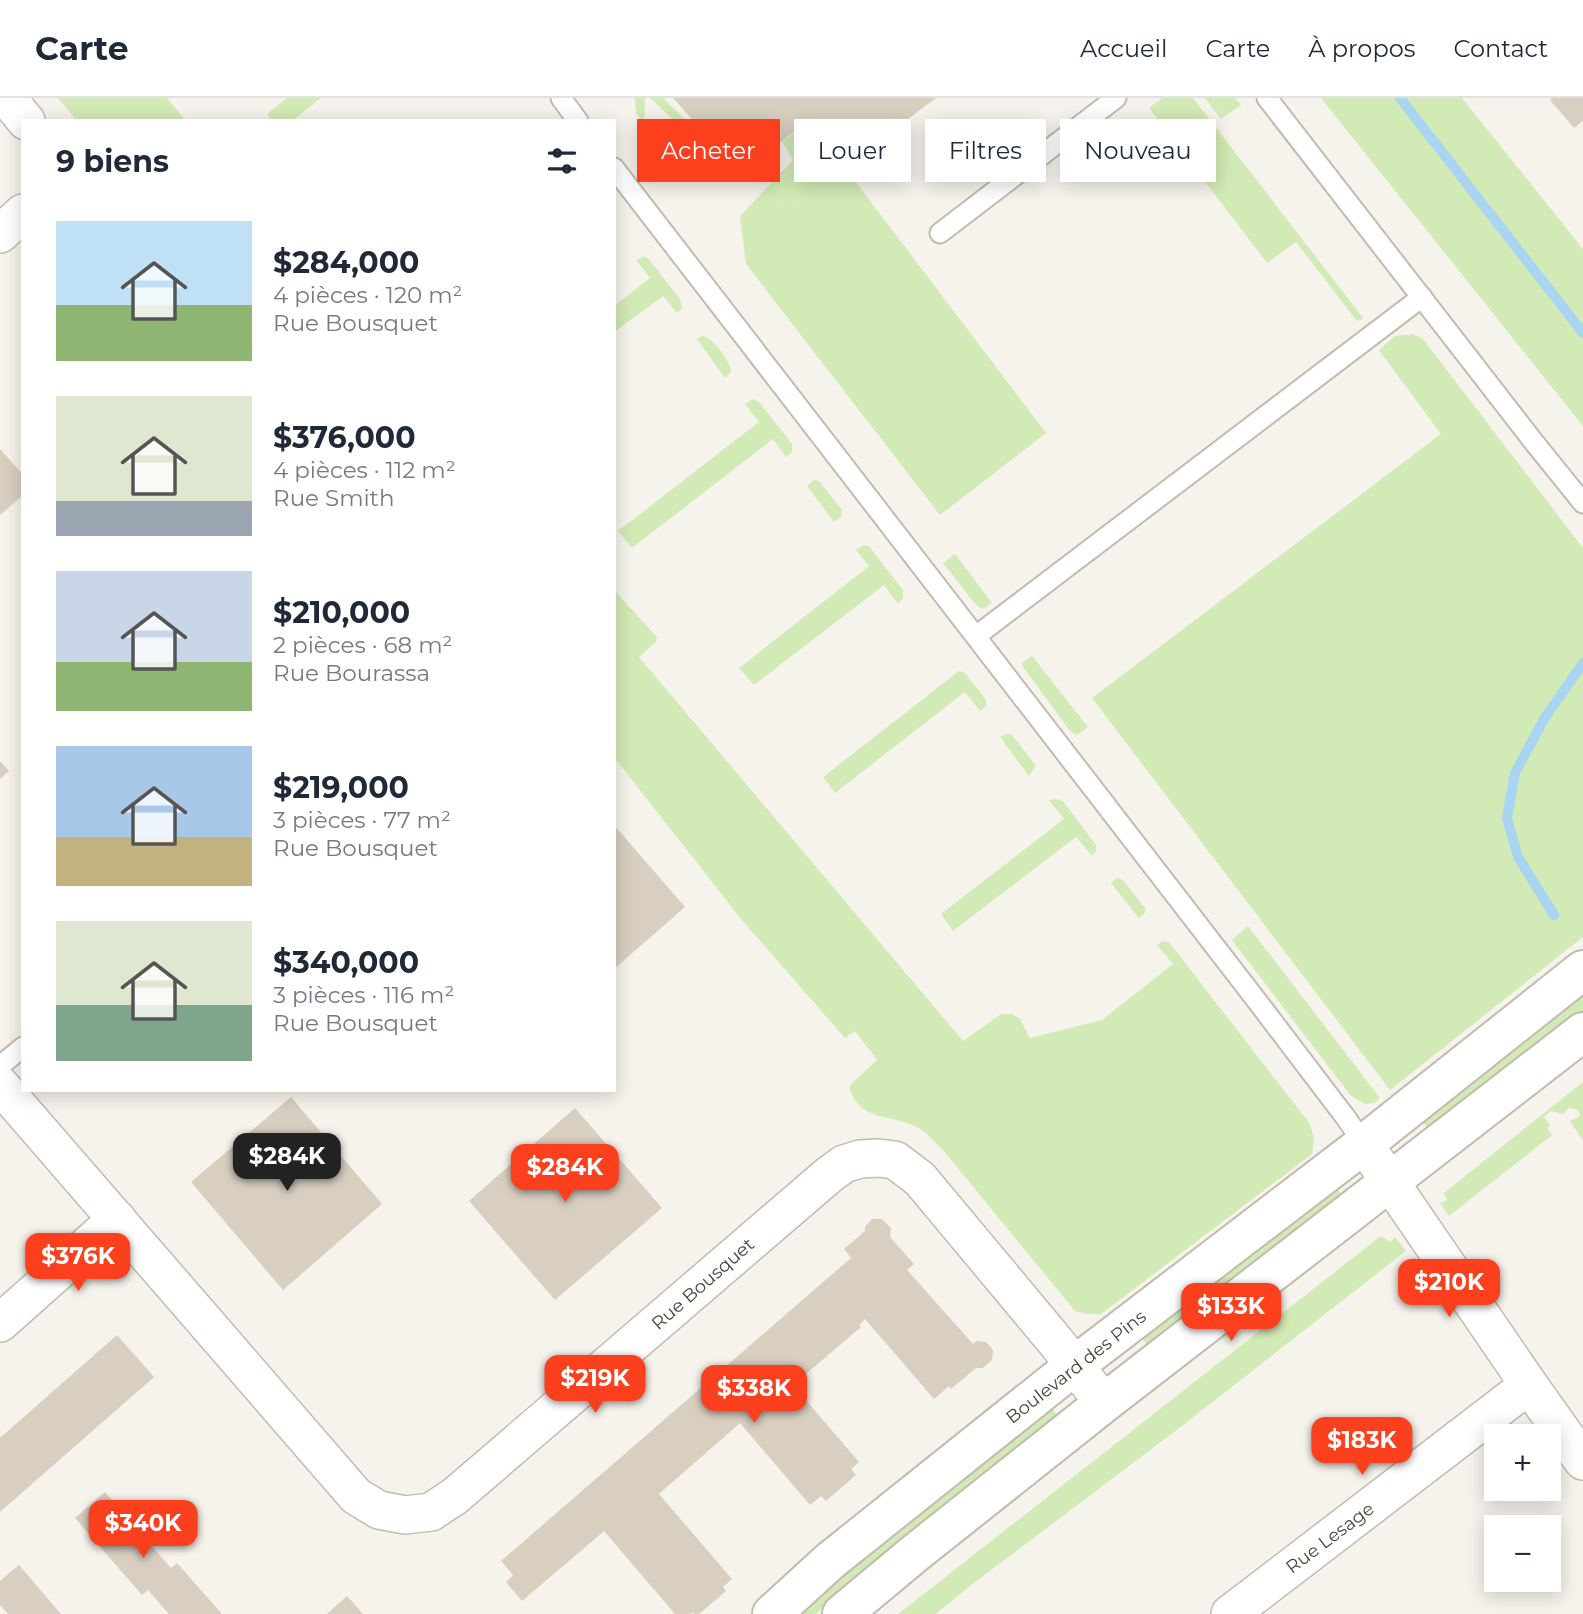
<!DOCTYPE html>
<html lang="fr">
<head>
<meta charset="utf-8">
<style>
  body { margin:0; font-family:Montserrat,sans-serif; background:#f6f6f7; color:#1f2937; height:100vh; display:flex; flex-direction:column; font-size:26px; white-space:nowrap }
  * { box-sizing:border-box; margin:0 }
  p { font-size:23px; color:#747a83 }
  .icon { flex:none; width:38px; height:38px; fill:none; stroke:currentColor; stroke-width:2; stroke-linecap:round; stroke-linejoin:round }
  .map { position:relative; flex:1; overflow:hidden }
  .side { position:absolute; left:21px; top:21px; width:595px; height:973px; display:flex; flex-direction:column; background:#fff; border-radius:0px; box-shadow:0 4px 18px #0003 }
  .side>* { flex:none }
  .guide { position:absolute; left:637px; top:21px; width:665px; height:63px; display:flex; gap:14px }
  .tools { position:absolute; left:1484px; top:1326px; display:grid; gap:14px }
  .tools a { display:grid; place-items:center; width:77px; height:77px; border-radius:0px; background:#fff; box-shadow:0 4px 18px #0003; font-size:35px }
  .price { position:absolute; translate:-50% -60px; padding:0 16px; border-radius:14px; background:#fc3f1d; color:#fff; font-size:23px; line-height:46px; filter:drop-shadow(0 2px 4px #0008) }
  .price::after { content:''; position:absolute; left:50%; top:42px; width:21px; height:16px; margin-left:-10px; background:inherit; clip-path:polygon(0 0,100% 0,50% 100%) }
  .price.selected { background:#222; color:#fff }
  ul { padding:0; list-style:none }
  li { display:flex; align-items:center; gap:21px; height:175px; padding:0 35px }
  li span { display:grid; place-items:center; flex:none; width:196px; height:140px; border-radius:0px; color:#555 }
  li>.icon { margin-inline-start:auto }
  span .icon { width:84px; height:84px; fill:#fffc; stroke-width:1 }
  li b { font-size:30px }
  h2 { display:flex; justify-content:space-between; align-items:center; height:84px; padding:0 35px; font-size:30px }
  .pill { padding:0 24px; border-radius:0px; background:#fff; box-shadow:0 4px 18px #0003; font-size:24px; line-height:63px }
  .pill.selected { background:#fc3f1d; color:#fff }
  header { display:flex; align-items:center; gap:42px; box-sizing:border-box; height:98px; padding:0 35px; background:#fff; border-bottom:2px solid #e0e1e3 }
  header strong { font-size:33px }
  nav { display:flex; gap:38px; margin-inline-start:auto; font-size:24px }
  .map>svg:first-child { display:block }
  .green { fill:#d2eab5 }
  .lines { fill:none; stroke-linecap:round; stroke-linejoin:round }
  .stream { stroke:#a9d4f2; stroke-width:10 }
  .building { fill:#d8cfc1 }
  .service-casing { stroke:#c2bbae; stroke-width:23 }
  .minor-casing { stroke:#c2bbae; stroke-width:40 }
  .tertiary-casing { stroke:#c2bbae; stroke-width:42 }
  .service { stroke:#fff; stroke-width:19 }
  .minor { stroke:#fff; stroke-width:37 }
  .tertiary { stroke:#fff; stroke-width:38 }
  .labels { text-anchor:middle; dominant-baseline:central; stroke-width:6; stroke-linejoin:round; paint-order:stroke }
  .street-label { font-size:18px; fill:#4b4439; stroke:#fff }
</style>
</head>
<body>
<header>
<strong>Carte</strong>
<nav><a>Accueil</a><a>Carte</a><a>À propos</a><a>Contact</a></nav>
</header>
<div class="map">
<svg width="1583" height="1516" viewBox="0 0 1583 1516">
  <rect width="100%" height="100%" fill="#f6f3ec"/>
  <g class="green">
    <path d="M58,0H167L186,23H77Z"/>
    <path d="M287,0H321L292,23H272L267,16Z"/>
    <path d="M635,0H645L644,27L636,15Z"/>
    <path d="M650,0H663L740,75H730Z"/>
    <path d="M1162,0H1193L1364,221L1357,223L1296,144L1267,165L1149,10Z"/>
    <path d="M1205,0H1235L1241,7L1221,21Z"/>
    <path d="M1321,0H1462L1583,151V328Z"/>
    <path d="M812,20L821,32L811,41L844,84L852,79L1046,335L940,417L746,166L740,118L793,62L782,44Z"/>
    <path d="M643,158L648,160L680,201L682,210L677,215L663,198L614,234V208L650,180L636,162Z"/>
    <path d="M1413,236L1423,241L1583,450V839L1390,992L1092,600L1441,336L1379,252L1395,238Z"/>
    <path d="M703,238C714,241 730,263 731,274L725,280L697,241Z"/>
    <path d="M753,301L759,304L792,346V354L786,359L773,341L632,450L618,433L759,324L745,306Z"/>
    <path d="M814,382L819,383L842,412L841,419L834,424L807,388Z"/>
    <path d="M864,447L869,448L903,492V500L898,506L884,487L754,587L739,570L869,468L856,452Z"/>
    <path d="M955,456L992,505L983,511L977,508L943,465Z"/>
    <path d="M614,492L657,539L656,544L639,559L963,943L1001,916H1012L1020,921L1030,940L1102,922L1173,866L1157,847L1163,843L1169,844L1310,1026L1314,1041L1312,1056L1101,1216H1087L1075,1213L943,1052C936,1046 929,1037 922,1032C895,1014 859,1027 849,988L877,962L855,933L845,940L741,821L614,659Z"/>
    <path d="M1032,558L1088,629L1077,637L1070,633L1021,566Z"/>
    <path d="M959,573L965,575L986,602V608L980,613L965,594L835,695L823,679Z"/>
    <path d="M1007,636L1012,637L1034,665L1035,669L1029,678L1000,639Z"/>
    <path d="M1055,701L1063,703L1096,747V753L1092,758L1076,739L953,833L941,816L1064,721L1049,702Z"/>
    <path d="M1117,780L1123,782L1145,810V815L1139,820L1111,785Z"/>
    <path d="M1248,828L1380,1000L1374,1005L1365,1006L1351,998L1232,842Z"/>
    <path d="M1583,896V914L1434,1031L1428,1030L1424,1026L1426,1020Z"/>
    <path d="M1583,984V1043L1570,1023L1580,1018L1578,1012L1569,1010L1563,1016L1551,1013L1544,1019L1550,1027L1547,1030L1552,1037L1449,1118L1440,1105L1447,1102L1444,1095Z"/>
    <path d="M1333,1090L1338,1092L1342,1098L1148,1247L1142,1241L1143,1237Z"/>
    <path d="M1381,1138L1390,1144L1395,1139L1406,1153L1174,1334L966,1491L936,1516H898Z"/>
    <path d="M1052,1311L1056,1316V1321L854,1482L816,1516H793L1046,1312Z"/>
  </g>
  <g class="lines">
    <g class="stream">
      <path d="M1400,0L1583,235"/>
      <path d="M1554,817L1518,759L1507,720L1515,675L1544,621L1583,565"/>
    </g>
  </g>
  <g class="building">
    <path d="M673,0H936L847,67L812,20L740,75Z"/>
    <path d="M1552,0H1583V23L1574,30L1550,2Z"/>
    <path d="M0,351L23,377V397L0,417Z"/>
    <path d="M0,663L9,673L0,681Z"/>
    <path d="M614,727L685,809L614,871Z"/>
    <path d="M291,999L382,1106L283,1192L191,1084Z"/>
    <path d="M575,1010L662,1110L555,1202L469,1103Z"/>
    <path d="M872,1121H882L891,1130L890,1139L914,1166L907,1172L973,1246L976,1243L986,1244L993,1252L992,1262L983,1270H976L951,1291L949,1288L934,1301L865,1221L859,1227L861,1229L793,1287L859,1364L851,1371L856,1377L826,1403L821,1398L810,1407L740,1325L659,1396L732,1481L723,1489L726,1493L699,1516H694L693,1514L690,1516H675L604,1433L522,1503L506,1484L513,1477L501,1463L851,1160L844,1151L865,1133V1129Z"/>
    <path d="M117,1237L154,1279L0,1414V1340Z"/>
    <path d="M105,1394L171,1470L177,1465L222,1516H169L148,1492L142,1497L75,1420Z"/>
    <path d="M19,1467L61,1516H8L0,1507V1483Z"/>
    <path d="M347,1498L363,1516H327Z"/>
  </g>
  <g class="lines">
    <g class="service-casing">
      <g id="service">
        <path d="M561,0L578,23"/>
        <path d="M1267,0L1533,343L1583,405"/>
        <path d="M614,70L1257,903L1346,1020L1364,1046"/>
        <path d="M940,135L1116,0"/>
        <path d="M976,538L1422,199"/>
        <path d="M0,968L23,949"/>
      </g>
    </g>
    <g class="minor-casing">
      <g id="minor">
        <path d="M7,0L26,23"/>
        <path d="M0,136L23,115"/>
        <path d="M0,987L356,1398L379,1412L405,1417L431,1414L455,1398L830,1076L844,1066L860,1061L878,1060L895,1062L920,1081L1056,1244L1104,1305"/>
        <path d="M1364,1046L1529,1287L1583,1363"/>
        <path d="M0,1225L117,1121"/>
        <path d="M1230,1516L1529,1287"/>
      </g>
    </g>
    <g class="tertiary-casing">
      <g id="tertiary">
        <path d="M772,1516L830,1463L1074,1268L1364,1046L1583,872"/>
        <path d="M842,1516L914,1456L1104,1305L1583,934"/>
      </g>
    </g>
    <use href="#service" class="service"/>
    <use href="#minor" class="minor"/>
    <use href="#tertiary" class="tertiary"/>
  </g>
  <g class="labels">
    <g class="street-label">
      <text transform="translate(703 1186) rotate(-41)">Rue Bousquet</text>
      <text transform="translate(1076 1269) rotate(-38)">Boulevard des Pins</text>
      <text transform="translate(1330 1440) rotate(-37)">Rue Lesage</text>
    </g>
  </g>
</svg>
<div class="tools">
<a>+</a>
<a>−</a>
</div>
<b class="price selected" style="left:287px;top:1095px">$284K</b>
<b class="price" style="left:565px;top:1106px">$284K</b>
<b class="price" style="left:78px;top:1195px">$376K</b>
<b class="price" style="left:1449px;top:1221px">$210K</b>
<b class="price" style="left:1231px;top:1245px">$133K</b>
<b class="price" style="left:595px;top:1317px">$219K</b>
<b class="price" style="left:754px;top:1327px">$338K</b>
<b class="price" style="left:1362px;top:1379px">$183K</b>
<b class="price" style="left:143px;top:1462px">$340K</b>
<div class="guide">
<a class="pill selected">Acheter</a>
<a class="pill">Louer</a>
<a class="pill">Filtres</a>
<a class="pill">Nouveau</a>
</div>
<section class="side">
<h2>9 biens<svg class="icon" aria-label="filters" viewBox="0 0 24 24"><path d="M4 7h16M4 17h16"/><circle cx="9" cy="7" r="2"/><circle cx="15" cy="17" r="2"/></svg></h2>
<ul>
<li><span style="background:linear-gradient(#bfe0f5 60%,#8fb573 0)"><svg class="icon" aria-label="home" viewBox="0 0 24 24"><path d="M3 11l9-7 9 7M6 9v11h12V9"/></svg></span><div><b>$284,000</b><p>4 pièces · 120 m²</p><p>Rue Bousquet</p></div></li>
<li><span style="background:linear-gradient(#dfe7d0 75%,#9aa5b1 0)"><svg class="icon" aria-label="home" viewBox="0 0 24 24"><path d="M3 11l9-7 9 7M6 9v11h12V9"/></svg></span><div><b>$376,000</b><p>4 pièces · 112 m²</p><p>Rue Smith</p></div></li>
<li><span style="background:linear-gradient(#c9d6e8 65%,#8fb573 0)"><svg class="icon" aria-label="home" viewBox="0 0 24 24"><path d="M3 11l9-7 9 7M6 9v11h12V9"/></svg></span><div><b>$210,000</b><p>2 pièces · 68 m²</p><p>Rue Bourassa</p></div></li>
<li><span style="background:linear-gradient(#a9c7e8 65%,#c2b280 0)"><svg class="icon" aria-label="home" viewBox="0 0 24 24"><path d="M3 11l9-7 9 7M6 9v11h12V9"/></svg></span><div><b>$219,000</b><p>3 pièces · 77 m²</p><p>Rue Bousquet</p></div></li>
<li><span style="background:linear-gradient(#dfe7d0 60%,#7fa58c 0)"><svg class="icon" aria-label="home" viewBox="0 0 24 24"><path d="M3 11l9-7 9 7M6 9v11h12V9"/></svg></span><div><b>$340,000</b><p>3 pièces · 116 m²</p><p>Rue Bousquet</p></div></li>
</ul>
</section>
</div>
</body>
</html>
